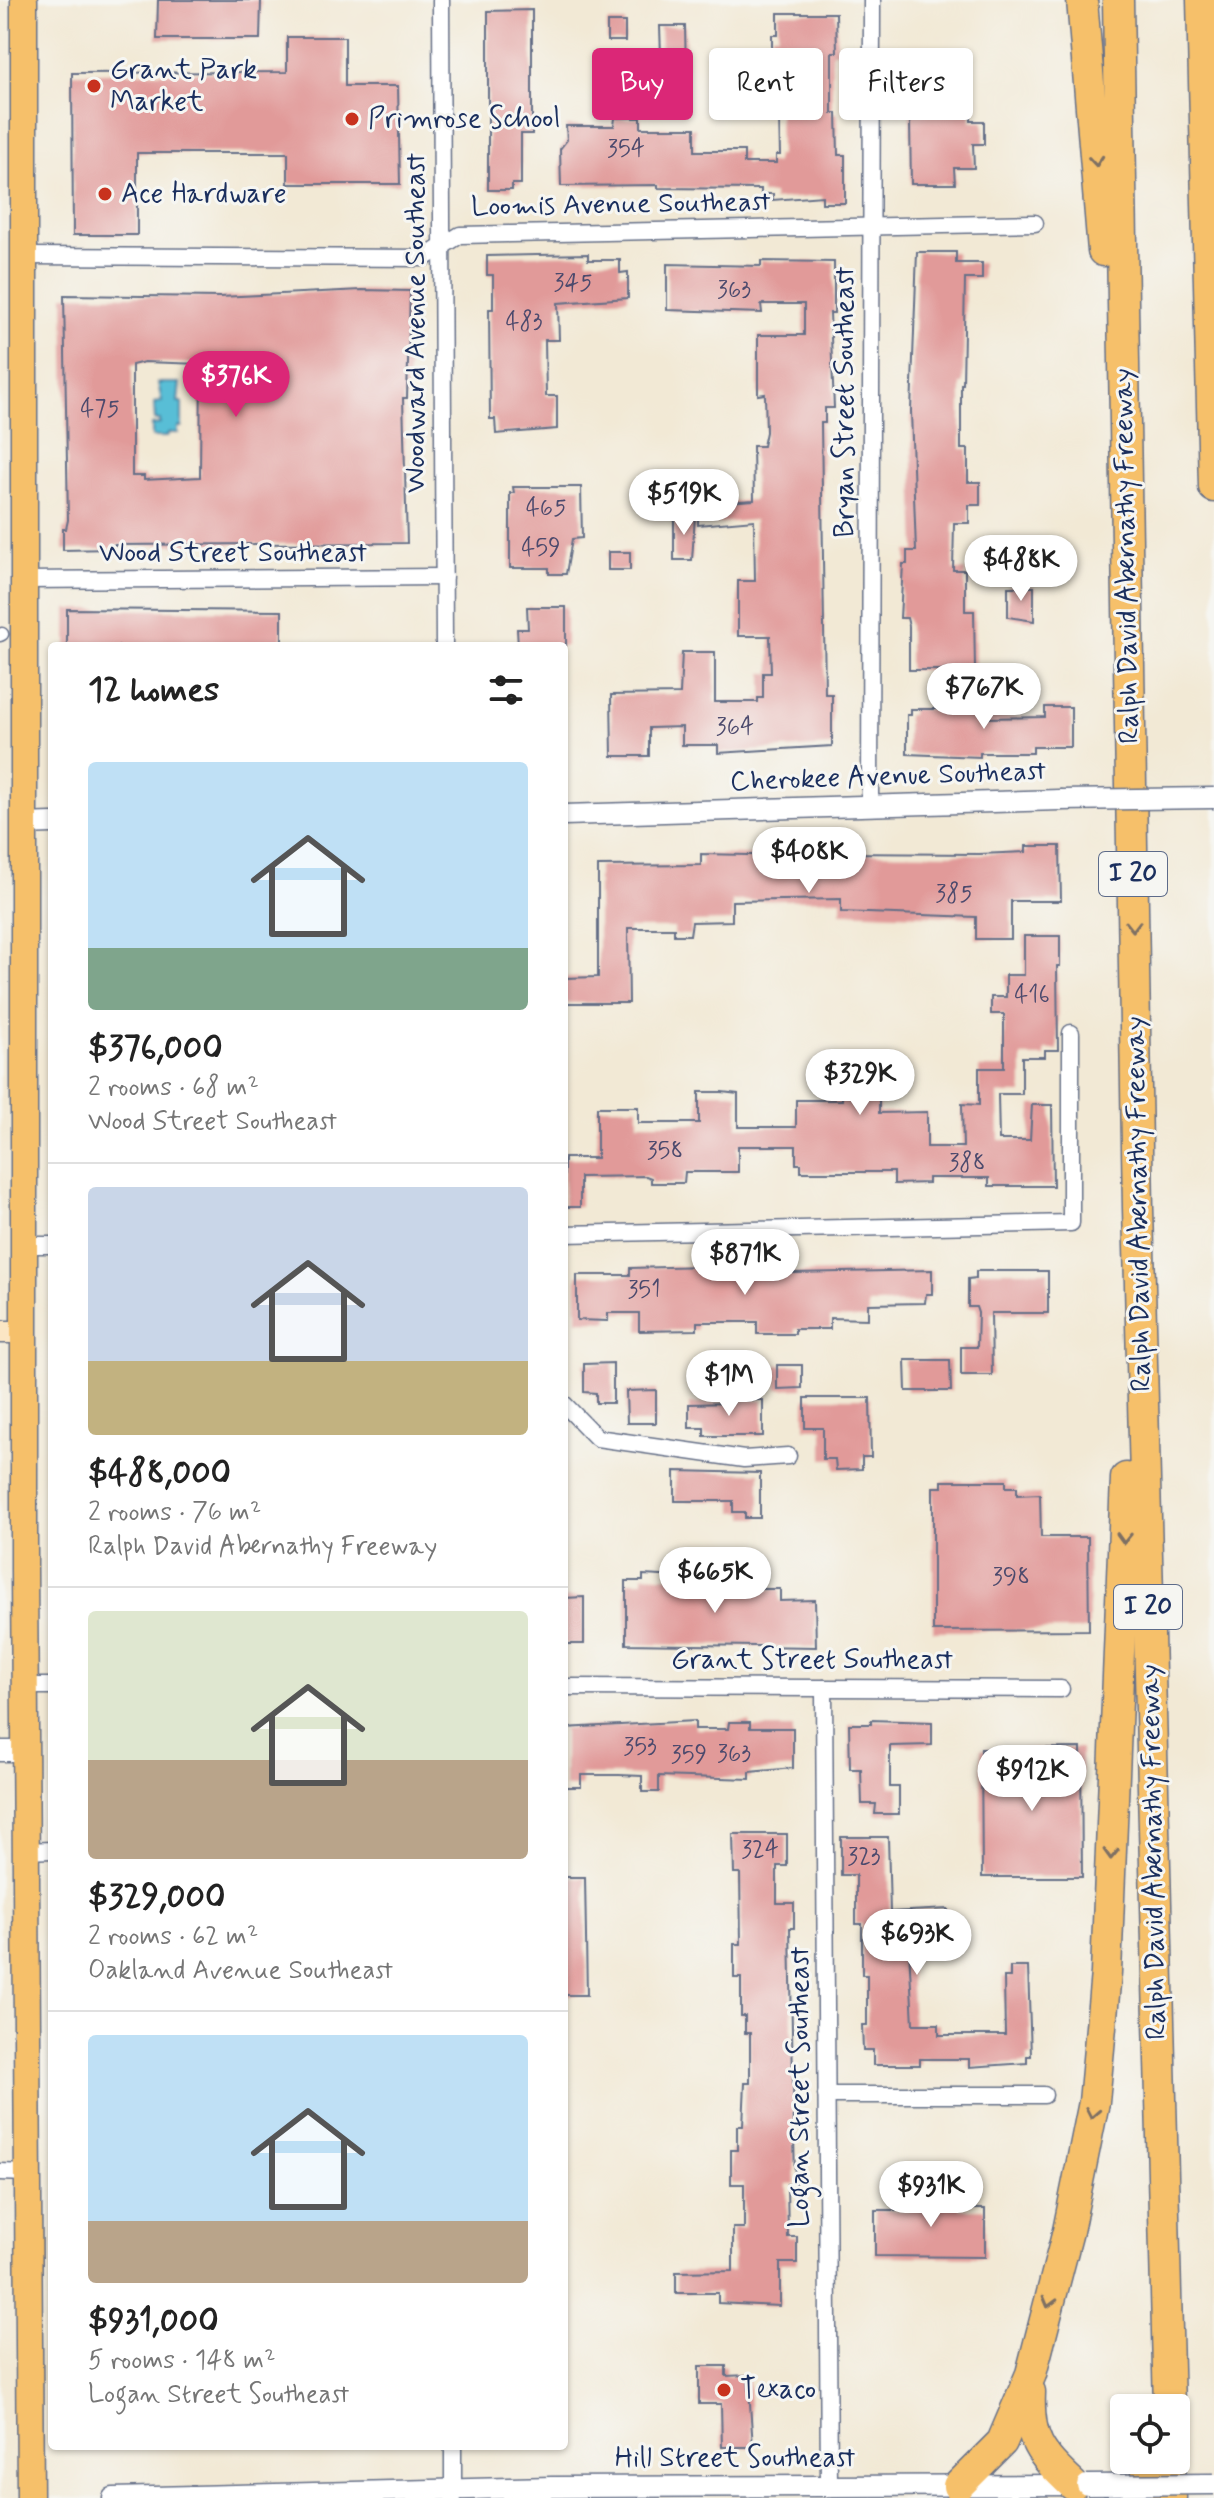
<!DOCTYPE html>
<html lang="en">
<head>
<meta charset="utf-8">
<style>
  body { margin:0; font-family:Mynerve,sans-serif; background:#f6f6f6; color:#222; height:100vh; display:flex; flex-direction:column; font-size:30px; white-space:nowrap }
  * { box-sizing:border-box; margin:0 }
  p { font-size:26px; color:#767676 }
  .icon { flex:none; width:44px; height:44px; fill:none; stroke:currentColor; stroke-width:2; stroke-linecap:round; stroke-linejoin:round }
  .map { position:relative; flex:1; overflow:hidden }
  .sheet { position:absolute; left:48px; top:642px; width:520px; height:1808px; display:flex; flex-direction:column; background:#fff; border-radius:8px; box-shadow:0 2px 6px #0004 }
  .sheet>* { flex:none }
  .top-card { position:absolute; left:592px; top:48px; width:502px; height:72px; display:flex; gap:16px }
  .tools { position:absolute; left:1110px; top:2394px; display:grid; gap:16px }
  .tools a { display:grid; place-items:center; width:80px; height:80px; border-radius:8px; background:#fff; box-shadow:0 2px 6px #0004; font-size:40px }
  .price { position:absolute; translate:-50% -68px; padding:0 18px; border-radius:28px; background:#fff; color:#222; font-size:26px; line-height:52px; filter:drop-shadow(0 2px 4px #0008) }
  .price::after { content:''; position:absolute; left:50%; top:48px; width:24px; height:18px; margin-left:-12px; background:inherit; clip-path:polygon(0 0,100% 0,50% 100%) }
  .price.on { background:#db2777; color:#fff }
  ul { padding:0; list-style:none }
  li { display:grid; align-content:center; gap:16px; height:424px; padding:0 40px }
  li+li { border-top:2px solid #e0e0e0 }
  li span { display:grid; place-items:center; height:248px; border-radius:8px; color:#555 }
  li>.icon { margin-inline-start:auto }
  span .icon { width:144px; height:144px; fill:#fffc; stroke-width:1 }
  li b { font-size:34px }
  h2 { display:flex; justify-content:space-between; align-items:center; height:96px; padding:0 40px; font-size:34px }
  .pill { padding:0 28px; border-radius:8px; background:#fff; box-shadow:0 2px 6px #0004; font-size:28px; line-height:72px }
  .pill.on { background:#db2777; color:#fff }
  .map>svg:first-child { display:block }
  .water { fill:#58bed6; stroke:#3a769a; stroke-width:2 }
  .building { fill:#e19a99; fill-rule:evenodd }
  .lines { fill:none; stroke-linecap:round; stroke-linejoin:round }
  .pedestrian-casing { stroke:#667088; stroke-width:15 }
  .minor-casing { stroke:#667088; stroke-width:19 }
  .tertiary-casing { stroke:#667088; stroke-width:23 }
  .secondary-casing { stroke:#667088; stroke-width:25 }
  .primary-casing { stroke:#667088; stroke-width:29 }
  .motorway-casing { stroke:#667088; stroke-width:33 }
  .pedestrian { stroke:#fff; stroke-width:12 }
  .minor { stroke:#fff; stroke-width:16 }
  .tertiary { stroke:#fff; stroke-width:20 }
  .secondary { stroke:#fbe6c4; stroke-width:22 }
  .primary { stroke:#f6c06b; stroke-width:26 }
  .motorway { stroke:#f6c06b; stroke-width:30 }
  .tertiary-bridge-casing { stroke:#667088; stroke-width:23; stroke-linecap:butt }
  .tertiary-bridge { stroke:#fff; stroke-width:20 }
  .oneway { stroke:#7e7064 }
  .poi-dot { fill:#c8321e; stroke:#f6f6f2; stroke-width:3 }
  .labels { text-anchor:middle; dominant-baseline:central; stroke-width:6; stroke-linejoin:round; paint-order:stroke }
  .number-label { font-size:24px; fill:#4c4a6d }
  .shield { fill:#f6f6f2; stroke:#5d6b8a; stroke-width:2 }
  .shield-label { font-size:26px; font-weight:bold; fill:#1b2f5e }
  .poi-label { font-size:28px; fill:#1b2f5e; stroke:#f6f6f2; text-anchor:start }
  .street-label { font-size:28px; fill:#1b2f5e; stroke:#f6f6f2 }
</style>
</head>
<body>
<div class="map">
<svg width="1214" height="2498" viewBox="0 0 1214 2498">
  <rect width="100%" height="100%" fill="#f6f6f2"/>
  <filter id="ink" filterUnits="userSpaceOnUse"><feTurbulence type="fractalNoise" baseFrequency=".0125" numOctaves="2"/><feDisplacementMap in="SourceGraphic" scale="16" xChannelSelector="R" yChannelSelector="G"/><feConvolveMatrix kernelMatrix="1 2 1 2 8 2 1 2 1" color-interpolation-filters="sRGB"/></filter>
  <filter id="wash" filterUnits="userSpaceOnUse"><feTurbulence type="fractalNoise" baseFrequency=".006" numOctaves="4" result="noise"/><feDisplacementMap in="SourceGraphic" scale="32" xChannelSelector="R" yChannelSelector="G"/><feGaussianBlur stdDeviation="1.8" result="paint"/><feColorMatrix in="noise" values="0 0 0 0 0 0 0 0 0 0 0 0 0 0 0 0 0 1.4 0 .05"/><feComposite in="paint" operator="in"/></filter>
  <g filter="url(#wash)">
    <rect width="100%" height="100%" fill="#f2e9d5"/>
    <path class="water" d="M158,383H180L178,402H182V427H178V433H168L167,437H152V425L160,424V420H155L154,403L162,402Z"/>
    <g id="blocks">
      <g class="building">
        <path d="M158,0H261L260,39H157Z"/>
        <path d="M532,10V134H521V184H512V190H488V11Z"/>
        <path d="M778,13H836L837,52H832V113H837L838,155H845V203H822V196L773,200V194H761V189L658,188V185L561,186L560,149L567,140L566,126H614L615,118H641V128H695V151H744V163H776V155H780L779,113H785L784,77H772V35H778Z"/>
        <rect x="607" y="22" width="18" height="19"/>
        <path d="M660,26H685L686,72L634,75L635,57L661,56Z"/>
        <path d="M287,37H345V86H398L400,184H288V153H137V235H73L72,73L287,72Z"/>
        <path d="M909,59H962V111H971V121H984V144H973L974,168H954L955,184H911Z"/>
        <path d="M917,252H956V263H982V279H965L963,384H961V449H968V482H980V505H969V523H954L953,570H965V611H974L975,670H909V626L907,618H900L903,564H907V551H916L911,411Z"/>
        <path d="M588,254V260H620V273L628,272V298L558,303L559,340H545L546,396H557V429L496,434L495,419H490L489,309H493V275H487V256Z"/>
        <path d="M761,261L834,262V313H830L834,408H825V423H821L825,694H832V746L718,753V745H682V727L649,728V756H612L611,695L680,694L682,652H715V702H758V698H763V673H771L770,636H738V581H755L754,520L698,525V504L754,500L753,446H763L766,432L765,394L758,395V335H804V304H761L762,313L667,310V264L761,266Z"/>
        <path d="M362,290L410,291L407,398H403L407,543L112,545V549L63,550V529H66L68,520L64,295L220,297ZM144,362L201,364L200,477L144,480V476H132V365Z"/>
        <path d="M513,487H581L582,538L572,539L566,574H549V568H510V493H514Z"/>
        <path d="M674,516H695L692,560H674Z"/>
        <rect x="608" y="552" width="22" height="18"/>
        <path d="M1008,587H1034V621L1008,617Z"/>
        <path d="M527,607H566V646H518L517,629H528Z"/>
        <path d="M67,609L282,611V646H67Z"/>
        <path d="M958,702H986V718L1045,717V707H1071V747H1033V753H980V757L907,754V715H911V709H958Z"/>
        <path d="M1026,846H1060L1061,901H1011V939H976V917L841,912V899L732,901V921L692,922L690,935H674V928H628L629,1003H564V978L598,977V866L701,865V854L795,856V847H819V852L835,853L979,854L1026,852Z"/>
        <path d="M1024,936H1060V966H1057L1058,1050H1045V1057H1022V1094H998L999,1140H1030L1032,1105H1052L1053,1186H989V1178H928V1183L894,1184V1172H801V1164H796V1146H738V1172H685L684,1183H651V1178L646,1176L580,1177V1207H564V1158H597V1107H638V1123H699V1092H722L738,1094V1127H796V1100H842L843,1078L879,1079V1113L927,1112V1147H963L962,1104L979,1105V1068H1004V1014H991V997H1006V975H1024Z"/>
        <path d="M706,1266H730V1271L795,1273L932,1270V1294H926L925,1303L868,1304V1319L830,1318V1329H795V1334H757V1322H697V1330L639,1331V1313H608V1321L577,1320V1275H630V1268Z"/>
        <path d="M976,1271H1048V1313H991L992,1375H961V1347H977L978,1313L976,1307H968V1279L976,1278Z"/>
        <path d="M905,1360H950L951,1391H906Z"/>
        <path d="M613,1363V1403H596V1393L584,1392V1364Z"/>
        <path d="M777,1365H802V1388L777,1389Z"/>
        <path d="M656,1390V1423H627L626,1391Z"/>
        <path d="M805,1398H870L871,1457H862V1469L836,1470L835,1459H823V1428H805Z"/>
        <path d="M733,1400H763V1436H704V1428H689V1404L733,1403Z"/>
        <path d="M675,1471L760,1473V1518H745V1512H733V1501H675Z"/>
        <path d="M942,1481H1006V1487H1017V1495L1040,1494L1041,1537H1088L1089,1630L933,1631V1487H942Z"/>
        <path d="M643,1575L735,1580V1587L740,1589H780V1601L815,1600L816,1647L626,1644V1581H643Z"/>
        <path d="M584,1597V1644H564V1598Z"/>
        <path d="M871,1720L932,1722V1745L890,1746V1787H899V1814H875L876,1804H862L861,1769H850L849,1724H871Z"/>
        <path d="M695,1721V1729H728L729,1722H750V1728H793V1768L750,1772V1779L659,1776V1792H642V1776L619,1775H581V1787H564V1728Z"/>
        <path d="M1081,1748L1082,1877H982L981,1749Z"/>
        <path d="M733,1834H787V1866H777V1903H794V1928H790L795,2184H787L788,2237H797V2263H780V2306L718,2303V2293H676V2272L733,2271V2228H744V2184H731V2150H737V2126H743L745,2083H750V2033H745V2016H741V1978H734V1944H741L740,1873H734Z"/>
        <path d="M841,1837H888L890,1912L948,1909L949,1927L908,1930L913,2024H939V2035H1005L1004,1977H1010V1967H1028L1031,2056H1027V2063L969,2067V2059H920V2065H873V2050H863L862,2025H867V1975H862V1924H856V1875H841Z"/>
        <path d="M564,1877H585L587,1995H564Z"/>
        <path d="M909,2194L960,2195V2209H985V2257L875,2256V2210H909Z"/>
        <path d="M699,2366H726V2376L748,2375L753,2447H722L721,2404H699Z"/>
      </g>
    </g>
  </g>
  <g filter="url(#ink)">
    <use href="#blocks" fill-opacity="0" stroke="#667088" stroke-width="2"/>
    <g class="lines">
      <g class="pedestrian-casing">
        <path id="pedestrian" d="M0,635L2,634"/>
      </g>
      <g class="minor-casing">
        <g id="minor">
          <path d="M441,0L444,646"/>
          <path d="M24,256L424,258L460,235L1035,223"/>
          <path d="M23,580L444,577"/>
          <path d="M870,805L872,0"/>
          <path d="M564,1234L1071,1223V1033"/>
          <path d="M23,1245H52"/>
          <path d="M564,1404L597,1438L744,1459L788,1456"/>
          <path d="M24,1686H52"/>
          <path d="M564,1687L1061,1689"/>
          <path d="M824,1688L829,2486"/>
          <path d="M25,1851L52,1850"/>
          <path d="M826,2095H1044"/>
          <path d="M0,2172L26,2173"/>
          <path d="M453,2446V2498"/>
        </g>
      </g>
      <g class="tertiary-casing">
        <g id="tertiary">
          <path d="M564,815L1060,800"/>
          <path d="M23,824L52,823"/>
          <path d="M0,1751H25"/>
          <path d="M113,2498L552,2487L1077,2485"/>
        </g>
      </g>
      <g class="secondary-casing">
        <path id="secondary" d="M0,1332H24"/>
      </g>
      <g class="primary-casing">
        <path id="primary" d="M24,0V1569L30,2498"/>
      </g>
      <g class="motorway-casing">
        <g id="motorway">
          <path d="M1082,0L1103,251"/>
          <path d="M1118,0L1138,1208L1169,2408"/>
          <path d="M1202,0L1214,487"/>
          <path d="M1030,2392C1028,2440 1039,2453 1073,2485"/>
          <path d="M1170,2460L1171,2498"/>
          <path d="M958,2486L1002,2442L1031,2374L1068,2231L1094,2102L1106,1973L1126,1478"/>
          <path d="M1146,2498L1147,2460"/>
        </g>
      </g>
      <use href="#pedestrian" class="pedestrian"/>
      <use href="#minor" class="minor"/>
      <use href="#tertiary" class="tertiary"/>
      <use href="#secondary" class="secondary"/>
      <use href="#primary" class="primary"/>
      <use href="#motorway" class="motorway"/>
      <g class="tertiary-bridge-casing">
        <g id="tertiary-bridge">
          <path d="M1060,800L1214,798"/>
          <path d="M1087,2485L1214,2484"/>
        </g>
      </g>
      <use href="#tertiary-bridge" class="tertiary-bridge"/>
    </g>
    <defs><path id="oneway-chevron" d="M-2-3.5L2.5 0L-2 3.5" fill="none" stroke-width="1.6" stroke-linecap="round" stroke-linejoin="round" transform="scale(2)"/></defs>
    <g class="oneway">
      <use href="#oneway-chevron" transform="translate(1096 161) rotate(85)"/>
      <use href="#oneway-chevron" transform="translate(1133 926) rotate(89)"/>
      <use href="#oneway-chevron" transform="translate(1124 1538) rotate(92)"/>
      <use href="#oneway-chevron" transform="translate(1111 1854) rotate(92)"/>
      <use href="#oneway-chevron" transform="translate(1092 2113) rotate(101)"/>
      <use href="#oneway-chevron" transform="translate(1049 2302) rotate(105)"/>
    </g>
  </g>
  <g class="poi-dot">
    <circle cx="94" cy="86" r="8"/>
    <circle cx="352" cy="119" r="8"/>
    <circle cx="105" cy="194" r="8"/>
    <circle cx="724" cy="2390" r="8"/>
  </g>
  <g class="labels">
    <g class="number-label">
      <text x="626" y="149">354</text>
      <text x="573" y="283">345</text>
      <text x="734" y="290">363</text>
      <text x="524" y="322">483</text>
      <text x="100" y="409">475</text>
      <text x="546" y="508">465</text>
      <text x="541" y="548">459</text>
      <text x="735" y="727">364</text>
      <text x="954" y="894">385</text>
      <text x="1032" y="995">416</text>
      <text x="665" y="1151">358</text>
      <text x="967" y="1163">388</text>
      <text x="644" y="1290">351</text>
      <text x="1011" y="1577">398</text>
      <text x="640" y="1747">353</text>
      <text x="734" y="1754">363</text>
      <text x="689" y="1755">359</text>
      <text x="760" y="1850">324</text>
      <text x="864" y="1857">323</text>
    </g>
    <g class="shield">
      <rect x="1099" y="852" width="68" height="44" rx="6"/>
      <rect x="1114" y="1585" width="68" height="44" rx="6"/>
    </g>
    <g class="shield-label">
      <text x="1133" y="874">I 20</text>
      <text x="1148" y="1607">I 20</text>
    </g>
    <g class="poi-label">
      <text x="110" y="70">Grant Park<tspan x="110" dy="32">Market</tspan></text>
      <text x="368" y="119">Primrose School</text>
      <text x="121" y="194">Ace Hardware</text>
      <text x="740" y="2390">Texaco</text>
    </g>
    <g class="street-label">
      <text transform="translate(621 205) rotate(-1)">Loomis Avenue Southeast</text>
      <text transform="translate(416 323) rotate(-90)">Woodward Avenue Southeast</text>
      <text transform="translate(845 402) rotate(-90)">Bryan Street Southeast</text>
      <text x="233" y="553">Wood Street Southeast</text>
      <text transform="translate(1127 556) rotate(-91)">Ralph David Abernathy Freeway</text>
      <text transform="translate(888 777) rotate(-2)">Cherokee Avenue Southeast</text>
      <text transform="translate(1139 1204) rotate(-91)">Ralph David Abernathy Freeway</text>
      <text x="812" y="1660">Grant Street Southeast</text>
      <text transform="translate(1154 1852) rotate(-91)">Ralph David Abernathy Freeway</text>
      <text transform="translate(800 2087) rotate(-90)">Logan Street Southeast</text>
      <text x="735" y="2458">Hill Street Southeast</text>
    </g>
  </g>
</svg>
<div class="tools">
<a><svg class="icon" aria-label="locate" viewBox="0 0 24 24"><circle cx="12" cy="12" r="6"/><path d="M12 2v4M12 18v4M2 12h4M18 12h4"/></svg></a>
</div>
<b class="price on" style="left:236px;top:419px">$376K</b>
<b class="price" style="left:684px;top:537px">$519K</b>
<b class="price" style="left:1021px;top:603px">$488K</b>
<b class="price" style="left:984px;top:731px">$767K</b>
<b class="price" style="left:809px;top:895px">$408K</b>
<b class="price" style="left:860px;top:1117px">$329K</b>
<b class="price" style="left:745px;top:1297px">$871K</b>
<b class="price" style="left:729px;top:1418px">$1M</b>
<b class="price" style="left:715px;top:1615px">$665K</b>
<b class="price" style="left:1032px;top:1813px">$912K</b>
<b class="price" style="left:917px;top:1977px">$693K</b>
<b class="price" style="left:931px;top:2229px">$931K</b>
<div class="top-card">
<a class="pill on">Buy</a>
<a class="pill">Rent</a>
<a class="pill">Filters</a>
</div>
<section class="sheet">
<h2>12 homes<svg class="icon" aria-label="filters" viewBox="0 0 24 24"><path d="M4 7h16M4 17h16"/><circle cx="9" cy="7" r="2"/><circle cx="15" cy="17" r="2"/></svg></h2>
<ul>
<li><span style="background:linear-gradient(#bfe0f5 75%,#7fa58c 0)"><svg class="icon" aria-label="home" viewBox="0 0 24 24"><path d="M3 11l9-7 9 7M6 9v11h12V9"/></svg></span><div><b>$376,000</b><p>2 rooms · 68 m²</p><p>Wood Street Southeast</p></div></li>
<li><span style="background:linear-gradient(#c9d6e8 70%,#c2b280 0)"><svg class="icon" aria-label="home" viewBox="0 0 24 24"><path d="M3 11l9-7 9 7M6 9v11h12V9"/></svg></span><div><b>$488,000</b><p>2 rooms · 76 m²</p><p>Ralph David Abernathy Freeway</p></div></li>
<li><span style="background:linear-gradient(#dfe7d0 60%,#b9a48a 0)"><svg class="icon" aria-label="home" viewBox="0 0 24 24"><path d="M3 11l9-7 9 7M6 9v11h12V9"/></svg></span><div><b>$329,000</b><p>2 rooms · 62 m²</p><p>Oakland Avenue Southeast</p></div></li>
<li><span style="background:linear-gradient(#bfe0f5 75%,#b9a48a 0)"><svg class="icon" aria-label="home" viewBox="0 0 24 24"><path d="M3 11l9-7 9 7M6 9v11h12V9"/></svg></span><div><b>$931,000</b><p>5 rooms · 148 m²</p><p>Logan Street Southeast</p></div></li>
</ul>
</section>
</div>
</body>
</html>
